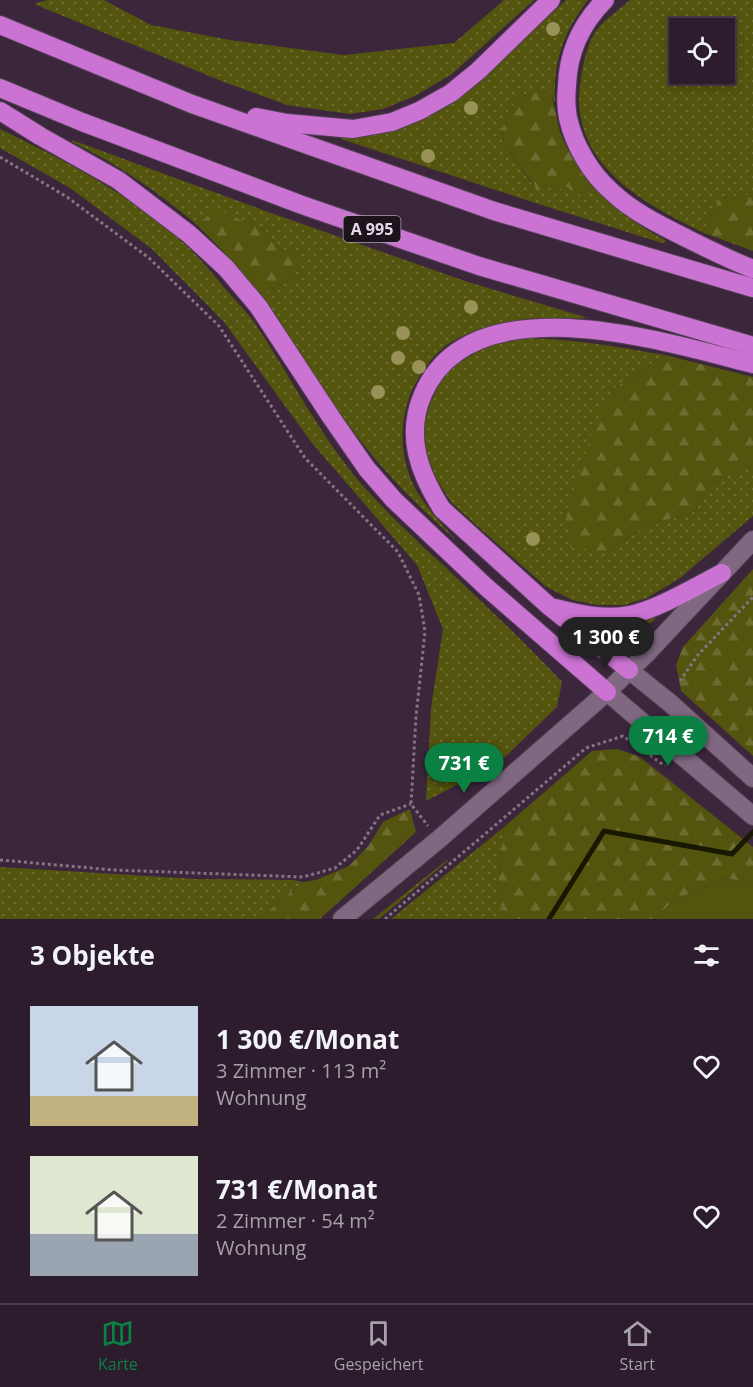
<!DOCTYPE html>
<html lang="de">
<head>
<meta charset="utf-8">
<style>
  body { margin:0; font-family:"Open Sans",sans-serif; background:#382939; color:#f1f3f6; height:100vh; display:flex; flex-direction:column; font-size:22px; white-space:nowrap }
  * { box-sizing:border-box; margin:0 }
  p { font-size:20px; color:#a6a1aa }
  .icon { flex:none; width:33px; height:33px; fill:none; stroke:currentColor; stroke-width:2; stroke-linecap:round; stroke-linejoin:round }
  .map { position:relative; height:919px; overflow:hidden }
  .panel { display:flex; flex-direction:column; background:#2c1c2d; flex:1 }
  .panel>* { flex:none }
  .tools { position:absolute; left:669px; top:18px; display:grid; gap:12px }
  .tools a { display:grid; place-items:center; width:66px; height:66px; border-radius:0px; background:#2c1c2d; box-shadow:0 3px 9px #0003,0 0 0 2px #483a49; font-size:30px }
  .price { position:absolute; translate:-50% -51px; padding:0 14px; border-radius:21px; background:#0b8043; color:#fff; font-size:20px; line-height:39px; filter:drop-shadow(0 2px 3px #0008) }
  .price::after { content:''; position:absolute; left:50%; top:36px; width:18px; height:14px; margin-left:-9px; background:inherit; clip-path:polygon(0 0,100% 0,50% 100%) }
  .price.current { background:#222; color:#fff }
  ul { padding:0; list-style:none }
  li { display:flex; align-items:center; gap:18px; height:150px; padding:0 30px }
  li span { display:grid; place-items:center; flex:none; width:168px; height:120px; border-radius:0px; color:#555 }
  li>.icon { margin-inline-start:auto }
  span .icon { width:72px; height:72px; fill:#fffc; stroke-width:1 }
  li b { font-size:26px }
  h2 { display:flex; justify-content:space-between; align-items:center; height:72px; padding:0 30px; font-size:26px }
  .menu { display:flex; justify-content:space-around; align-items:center; height:84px; border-top:2px solid #483a49; background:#2c1c2d; font-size:16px; color:#a6a1aa }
  .menu a { display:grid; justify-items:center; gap:3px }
  .menu .current { color:#0b8043 }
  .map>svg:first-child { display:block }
  .grass { fill:url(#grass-dots); fill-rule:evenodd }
  .forest { fill:url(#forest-firs) }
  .park { fill:#53540e }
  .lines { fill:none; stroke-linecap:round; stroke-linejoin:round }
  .stream { stroke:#181800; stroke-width:5 }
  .secondary-casing { stroke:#544356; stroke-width:20 }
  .highway-casing { stroke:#544356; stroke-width:20 }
  .path { stroke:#857386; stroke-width:3; stroke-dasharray:3 3; stroke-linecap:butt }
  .secondary { stroke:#806882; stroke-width:18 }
  .highway { stroke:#cb73d3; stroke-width:18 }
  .tree { fill:#989259 }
  .labels { text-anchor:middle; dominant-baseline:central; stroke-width:5; stroke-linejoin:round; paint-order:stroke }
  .shield { fill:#1c131d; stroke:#aa9eab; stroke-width:1.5 }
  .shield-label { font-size:16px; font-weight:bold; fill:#e7d9e8 }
</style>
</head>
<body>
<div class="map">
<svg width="753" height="919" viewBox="0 0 753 919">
  <defs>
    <pattern id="grass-dots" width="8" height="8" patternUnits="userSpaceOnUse" patternTransform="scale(1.5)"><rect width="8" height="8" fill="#53540e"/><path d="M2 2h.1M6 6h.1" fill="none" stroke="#6c6c31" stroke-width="1.8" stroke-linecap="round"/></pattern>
    <pattern id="forest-firs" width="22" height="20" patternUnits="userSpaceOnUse" patternTransform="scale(1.5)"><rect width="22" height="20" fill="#53540e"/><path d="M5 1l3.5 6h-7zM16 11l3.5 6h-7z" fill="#6c6c31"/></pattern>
  </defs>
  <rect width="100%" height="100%" fill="#3b263c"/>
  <g class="grass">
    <path d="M47,0H104L151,25L230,40L344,55L454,43L504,0H534L452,74L415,96L383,109L350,114L287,105L224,82L34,4Z"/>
    <path d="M566,0H588C563,33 553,62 555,103L550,93L541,91L517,98L502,128L504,144L533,185L565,187L589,191L590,183C612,206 636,225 665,240L666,242L662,243L532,202L341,139V136L493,68Z"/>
    <path d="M630,0H753V195L719,198L704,233C641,202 566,162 581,78C584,60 587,42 599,27C608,17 620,9 630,0ZM680,28H724V74H680Z"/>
    <path d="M0,129C66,161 134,196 188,247C202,261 215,276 227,291C236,301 246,311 254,322C291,377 321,438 365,488C389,515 416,540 442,564C483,603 524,641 562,682L557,707L505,757L480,773L426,801L431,708L443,629L417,565L312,443L224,322L152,249L70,188L0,148Z"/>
    <path d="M72,140L274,214L468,282L588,318C562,320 533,316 506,322C486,326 459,335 443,348C404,382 391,439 414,486C425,507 441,523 456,540C417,506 381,469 350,427C318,385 292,337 260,294L295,278L298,257L277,246L264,230L216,210L197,225C158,192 118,164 72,142Z"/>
    <path d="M511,338C563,337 614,346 665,355L613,389L605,552L646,526L695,511L708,486L738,469L753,466V516L680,578L647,598L624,605H597L572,600L545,586L474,523L451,502L437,480L426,454L424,425L430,403L439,384L451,367L489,345Z"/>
    <path d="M653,614L656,618L620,652L586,624L603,625Z"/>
    <path d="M504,827L497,897L507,919H391Z"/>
    <path d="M447,860L448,861L379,919H373Z"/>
    <path d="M0,867L196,879L293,880L303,882L258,919H0Z"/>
  </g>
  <g class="forest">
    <path d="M541,91L550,93C556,106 556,120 561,134C568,152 579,168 590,183L589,191L584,195L572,194L569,188L565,187L563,190L555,186L539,192L504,144L502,128L517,98Z"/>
    <path d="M753,195V251L704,233L719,198Z"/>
    <path d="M216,209L264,230L277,246L299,257L295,278L260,294L219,247L197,225Z"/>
    <path d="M665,355L753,377V466L738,470L709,485L695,511L646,526L605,552L570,547L566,513L591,435L613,389Z"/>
    <path d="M753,569V756L681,691L676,665L683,647Z"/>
    <path d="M618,749L640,757L753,847V885L726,878L673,901L655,919H507L497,897L504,827L592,751Z"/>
    <path d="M410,809L416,832L320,919H258L303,882L316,880L349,866L369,845L383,822Z"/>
  </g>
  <path class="park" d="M726,878L753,885V919H655L673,901Z"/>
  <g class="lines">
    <path class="stream" d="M549,919L604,831L732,854L753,832"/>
    <g class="secondary-casing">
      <g id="secondary">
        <path d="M629,670L670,703L753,778"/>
        <path d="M607,692L753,816"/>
        <path d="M342,919L438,840L607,692L648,652L753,540"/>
      </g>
    </g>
    <g class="highway-casing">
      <g id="highway">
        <path d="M605,0C581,24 568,52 567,86C566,96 566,108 568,118C574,145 591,174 612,192C633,212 660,225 686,238C708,249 730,260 753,269"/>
        <path d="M0,25L192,104L494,211L753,288"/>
        <path d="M0,88L82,122L302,205L479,266L753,346"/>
        <path d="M0,111L40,136L118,180L189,234L226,268L258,306L331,417L367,469L394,500L485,586L607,692"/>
        <path d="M256,117L287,123L353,129L392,122L419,111L451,93L478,71L551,0"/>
        <path d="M555,608C579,614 604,620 629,615C657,610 696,586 722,573"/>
        <path d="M629,670L550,607L442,509C419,473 405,435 423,394C472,281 665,342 753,364"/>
      </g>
    </g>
    <g class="path">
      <path d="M0,157L67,197L149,258L219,326L305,458L398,552L419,595L425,631L416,717L411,804L428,826"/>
      <path d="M680,681L697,656L753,597"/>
      <path d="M0,860L114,870L303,877L335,868L357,850L380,815L411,804"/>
      <path d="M385,919L586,748L623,736L665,766"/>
    </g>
    <use href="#secondary" class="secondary"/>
    <use href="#highway" class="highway"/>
  </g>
  <g class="tree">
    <circle cx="553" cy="29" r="7"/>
    <circle cx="471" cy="108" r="7"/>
    <circle cx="428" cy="156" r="7"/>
    <circle cx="471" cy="307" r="7"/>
    <circle cx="403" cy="333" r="7"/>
    <circle cx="398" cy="358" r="7"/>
    <circle cx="419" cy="367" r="7"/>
    <circle cx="378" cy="392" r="7"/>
    <circle cx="533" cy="539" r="7"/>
  </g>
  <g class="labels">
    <rect class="shield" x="343.5" y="216" width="57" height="26" rx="4.5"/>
    <g class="shield-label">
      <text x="372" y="229">A 995</text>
    </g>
  </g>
</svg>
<div class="tools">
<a><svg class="icon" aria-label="locate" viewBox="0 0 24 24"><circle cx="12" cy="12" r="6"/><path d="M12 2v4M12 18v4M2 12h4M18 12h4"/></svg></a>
</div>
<b class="price current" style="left:606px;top:668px">1 300 €</b>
<b class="price" style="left:668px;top:767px">714 €</b>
<b class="price" style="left:464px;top:794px">731 €</b>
</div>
<section class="panel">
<h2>3 Objekte<svg class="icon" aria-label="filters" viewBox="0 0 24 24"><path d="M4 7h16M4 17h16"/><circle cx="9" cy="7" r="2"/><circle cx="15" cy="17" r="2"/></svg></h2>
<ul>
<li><span style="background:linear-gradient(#c9d6e8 75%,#c2b280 0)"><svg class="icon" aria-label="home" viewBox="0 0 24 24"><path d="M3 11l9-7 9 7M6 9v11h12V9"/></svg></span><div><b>1 300 €/Monat</b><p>3 Zimmer · 113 m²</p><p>Wohnung</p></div><svg class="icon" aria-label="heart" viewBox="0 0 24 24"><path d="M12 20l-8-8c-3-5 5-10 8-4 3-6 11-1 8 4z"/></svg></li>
<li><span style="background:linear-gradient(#dfe7d0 65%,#9aa5b1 0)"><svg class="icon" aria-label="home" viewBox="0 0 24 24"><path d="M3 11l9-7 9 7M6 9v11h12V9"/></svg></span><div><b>731 €/Monat</b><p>2 Zimmer · 54 m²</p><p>Wohnung</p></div><svg class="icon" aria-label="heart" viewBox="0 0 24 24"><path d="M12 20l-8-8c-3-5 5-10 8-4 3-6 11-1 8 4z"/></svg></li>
</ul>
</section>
<nav class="menu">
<a class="current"><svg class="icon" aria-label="map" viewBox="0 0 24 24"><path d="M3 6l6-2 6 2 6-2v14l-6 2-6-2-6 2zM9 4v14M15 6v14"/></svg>Karte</a>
<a><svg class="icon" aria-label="saved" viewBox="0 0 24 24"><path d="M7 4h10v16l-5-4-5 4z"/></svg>Gespeichert</a>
<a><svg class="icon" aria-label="home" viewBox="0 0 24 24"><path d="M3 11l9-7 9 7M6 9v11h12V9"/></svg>Start</a>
</nav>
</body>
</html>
